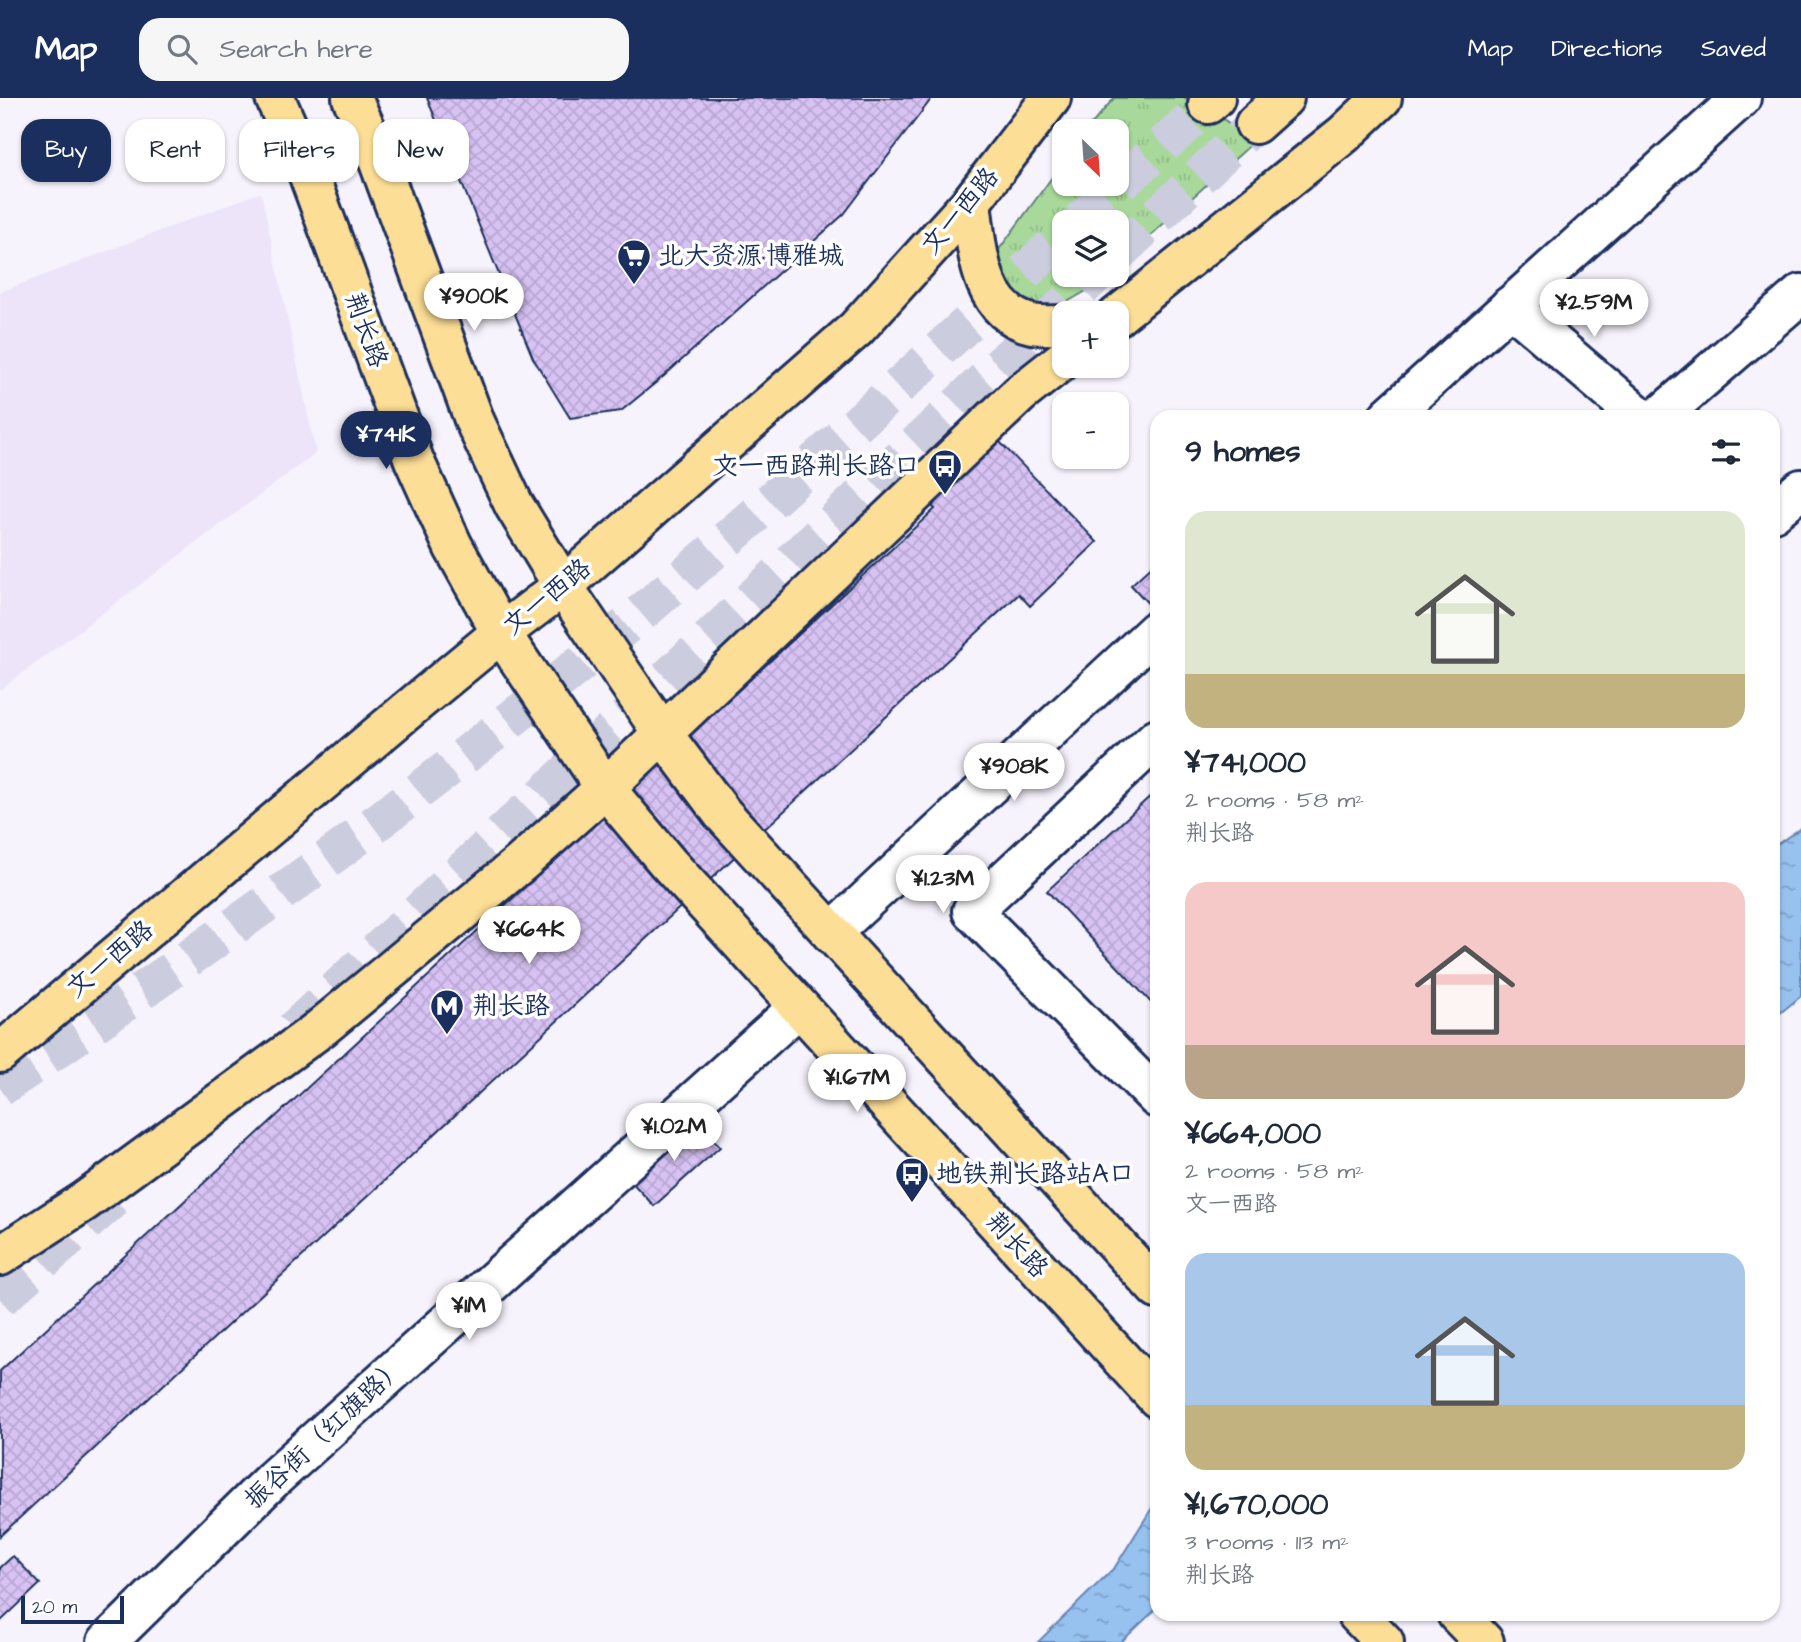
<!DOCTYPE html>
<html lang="en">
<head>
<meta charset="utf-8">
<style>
  body { margin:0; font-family:"Architects Daughter","LXGW WenKai TC",sans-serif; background:#f6f6f7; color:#1f2937; height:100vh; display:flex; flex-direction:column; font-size:26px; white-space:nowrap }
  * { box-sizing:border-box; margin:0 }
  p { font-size:23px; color:#747a83 }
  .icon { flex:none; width:38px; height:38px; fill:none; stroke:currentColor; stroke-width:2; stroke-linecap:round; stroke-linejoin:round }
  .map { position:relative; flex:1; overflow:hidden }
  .sheet { position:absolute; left:1150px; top:312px; width:630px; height:1211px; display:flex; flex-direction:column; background:#fff; border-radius:21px; box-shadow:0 2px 5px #0004 }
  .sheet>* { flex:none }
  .guide { position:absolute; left:21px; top:21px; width:665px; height:63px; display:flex; gap:14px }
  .needle { width:46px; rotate:155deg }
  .fabs { position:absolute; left:1052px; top:21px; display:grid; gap:14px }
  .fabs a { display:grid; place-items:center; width:77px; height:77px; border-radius:14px; background:#fff; box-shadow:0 2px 5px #0004; font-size:35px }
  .scale { position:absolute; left:21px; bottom:18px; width:103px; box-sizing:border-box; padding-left:7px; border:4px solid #1b2f5e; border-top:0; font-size:19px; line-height:24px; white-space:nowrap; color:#1b2f5e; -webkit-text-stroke:5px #fff; paint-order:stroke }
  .price { position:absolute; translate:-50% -60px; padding:0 16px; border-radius:24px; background:#fff; color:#222; font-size:23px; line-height:46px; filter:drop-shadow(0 2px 4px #0008) }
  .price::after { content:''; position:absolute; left:50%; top:42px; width:21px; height:16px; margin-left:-10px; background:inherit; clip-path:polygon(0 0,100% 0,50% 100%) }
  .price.on { background:#1b2f5e; color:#fff }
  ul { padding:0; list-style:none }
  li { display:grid; align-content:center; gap:14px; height:371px; padding:0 35px }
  li span { display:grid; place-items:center; height:217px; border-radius:21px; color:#555 }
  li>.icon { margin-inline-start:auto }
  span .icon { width:126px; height:126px; fill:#fffc; stroke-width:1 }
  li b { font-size:30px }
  h2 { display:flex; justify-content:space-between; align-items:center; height:84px; padding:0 35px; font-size:30px }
  .pill { padding:0 24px; border-radius:21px; background:#fff; box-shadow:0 2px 5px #0004; font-size:24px; line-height:63px }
  .pill.on { background:#1b2f5e; color:#fff }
  header { display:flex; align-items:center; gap:42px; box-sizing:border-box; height:98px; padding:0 35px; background:#1b2f5e; color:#fff }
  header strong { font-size:33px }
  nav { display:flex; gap:38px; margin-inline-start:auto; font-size:24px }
  .search { width:490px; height:63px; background:#f6f6f7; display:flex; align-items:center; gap:18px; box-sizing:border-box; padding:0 24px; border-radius:21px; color:#747a83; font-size:26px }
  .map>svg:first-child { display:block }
  .built { fill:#ede4fa }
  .grass { fill:url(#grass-tufts); stroke:#62847c; stroke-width:2 }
  .water { fill:url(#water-ripples); stroke:#6587b6; stroke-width:2 }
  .building { fill:url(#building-cross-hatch); stroke:#1b2f5e; stroke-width:2 }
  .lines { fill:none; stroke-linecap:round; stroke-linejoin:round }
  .highway-tunnel { stroke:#cbccdd; stroke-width:38; stroke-dasharray:38 19; stroke-linecap:butt }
  .minor-casing { stroke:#1b2f5e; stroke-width:44 }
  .major-casing { stroke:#1b2f5e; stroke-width:44 }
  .highway-casing { stroke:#1b2f5e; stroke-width:44 }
  .minor { stroke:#fff; stroke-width:38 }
  .major { stroke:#fdde96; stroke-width:38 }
  .highway { stroke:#fdde96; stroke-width:38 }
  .labels { text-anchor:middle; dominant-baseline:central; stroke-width:7; stroke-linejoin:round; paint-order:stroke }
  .street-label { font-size:26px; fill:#1b2f5e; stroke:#fff }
  .poi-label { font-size:26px; fill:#1b2f5e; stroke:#fff; text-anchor:start }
</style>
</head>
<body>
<header>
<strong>Map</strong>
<div class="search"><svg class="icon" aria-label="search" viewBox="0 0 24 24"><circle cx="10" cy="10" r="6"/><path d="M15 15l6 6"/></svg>Search here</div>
<nav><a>Map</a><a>Directions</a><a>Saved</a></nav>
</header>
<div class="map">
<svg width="1801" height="1544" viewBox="0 0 1801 1544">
  <defs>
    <pattern id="grass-tufts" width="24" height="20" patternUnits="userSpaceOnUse" patternTransform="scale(1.75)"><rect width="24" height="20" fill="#a8d99a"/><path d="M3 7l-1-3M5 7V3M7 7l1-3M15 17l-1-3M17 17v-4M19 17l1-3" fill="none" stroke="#90bb87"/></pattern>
    <pattern id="water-ripples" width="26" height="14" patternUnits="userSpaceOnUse" patternTransform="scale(1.75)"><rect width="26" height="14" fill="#97c2f0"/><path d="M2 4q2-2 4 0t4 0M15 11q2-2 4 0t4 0" fill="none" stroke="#7a9ec6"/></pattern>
    <pattern id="building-cross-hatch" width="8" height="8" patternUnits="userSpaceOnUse" patternTransform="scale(1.75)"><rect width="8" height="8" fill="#d7c2f3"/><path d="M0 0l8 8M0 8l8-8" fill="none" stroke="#b8a7d3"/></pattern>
  </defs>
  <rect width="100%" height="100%" fill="#f7f3fd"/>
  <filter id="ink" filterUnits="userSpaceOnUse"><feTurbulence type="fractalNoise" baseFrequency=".0143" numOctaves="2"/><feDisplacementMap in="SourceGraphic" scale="14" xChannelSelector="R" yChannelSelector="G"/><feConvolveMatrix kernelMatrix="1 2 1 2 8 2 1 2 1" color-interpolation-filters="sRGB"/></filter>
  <g filter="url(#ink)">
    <path class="built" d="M261,94L316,355L0,592V194Z"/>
    <path class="grass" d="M1114,0H1201L1227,24L1258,40L1117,168L1116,124H1064V177H1106L1093,189L1050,214L1015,205L995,157L1064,63V86H1116V33H1086Z"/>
    <g class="water">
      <path d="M1801,730V898L1773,921V749Z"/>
      <path d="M1157,1402V1510L1121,1544H1038L1115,1469Z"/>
    </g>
    <g class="building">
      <path d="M427,0H932L844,116L664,278L621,313L570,320L533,260Z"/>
      <path d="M995,339L1097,444L1030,508L1019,496L0,1438V1273L935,411L926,402Z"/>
      <path d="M1157,463V510L1154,512L1131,487Z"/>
      <path d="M1157,692V911L1047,793Z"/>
      <path d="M695,1021L720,1049L654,1108L628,1080Z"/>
      <path d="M13,1458L40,1486L0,1524V1470Z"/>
    </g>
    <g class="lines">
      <g class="highway-tunnel">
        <path d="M1079,124L1208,6"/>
        <path d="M1116,157L1255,26"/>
        <path d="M293,932L1096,177"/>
        <path d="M0,990C203,853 403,712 592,556C754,422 909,279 1064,138"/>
        <path d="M0,1201L127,1089"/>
      </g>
      <g class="minor-casing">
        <g id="minor">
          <path d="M1510,208L1639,318"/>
          <path d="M1389,318L1741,0"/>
          <path d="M1660,318L1801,196"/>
          <path d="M1773,414L1801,391"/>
          <path d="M1157,640L972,813L1157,1000"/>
          <path d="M831,835L1157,532"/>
          <path d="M107,1544L273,1381L799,909"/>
        </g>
      </g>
      <g class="major-casing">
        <g id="major">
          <path d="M275,0L309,78L414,362L453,448L501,535L605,690L668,765L1157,1300"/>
          <path d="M352,0L370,40L475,324L514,407L563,488L663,636L722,715L1157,1191"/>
          <path d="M971,104C977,148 978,214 1032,226C1042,228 1054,227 1064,227"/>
          <path d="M1116,219L1344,36L1382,0"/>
          <path d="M0,955L409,611L501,535L563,488L856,231L971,104L1051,0"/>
          <path d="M0,1158L85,1103L321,930L521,765L605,690L1021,295L1064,261"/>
          <path d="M1357,1516L1384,1544"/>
          <path d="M1457,1516L1484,1544"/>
        </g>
      </g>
      <g class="highway-casing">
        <g id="highway">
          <path d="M1208,6L1215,0"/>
          <path d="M1255,26L1284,0"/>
        </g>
      </g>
      <use href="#minor" class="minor"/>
      <use href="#major" class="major"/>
      <use href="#highway" class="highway"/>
    </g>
  </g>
  <defs>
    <g id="supermarket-pin" transform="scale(1.75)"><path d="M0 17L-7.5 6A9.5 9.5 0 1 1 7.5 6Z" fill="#1b2f5e" stroke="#fff"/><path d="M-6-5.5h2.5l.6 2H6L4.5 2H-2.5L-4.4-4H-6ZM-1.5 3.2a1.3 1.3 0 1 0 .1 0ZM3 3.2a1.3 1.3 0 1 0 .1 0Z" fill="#fff"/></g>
    <g id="bus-pin" transform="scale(1.75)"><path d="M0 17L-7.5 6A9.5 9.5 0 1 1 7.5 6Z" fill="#1b2f5e" stroke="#fff"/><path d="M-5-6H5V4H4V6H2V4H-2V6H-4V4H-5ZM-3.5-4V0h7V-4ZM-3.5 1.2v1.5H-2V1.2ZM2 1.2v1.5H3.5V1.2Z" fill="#fff"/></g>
    <g id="metro-pin" transform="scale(1.75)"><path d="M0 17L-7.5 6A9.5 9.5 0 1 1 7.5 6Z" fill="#1b2f5e" stroke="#fff"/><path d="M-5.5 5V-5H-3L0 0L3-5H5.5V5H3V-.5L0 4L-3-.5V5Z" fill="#fff"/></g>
  </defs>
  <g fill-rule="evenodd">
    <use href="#supermarket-pin" x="634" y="158"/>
    <use href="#bus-pin" x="945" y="368"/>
    <use href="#metro-pin" x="447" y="908"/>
    <use href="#bus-pin" x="912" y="1076"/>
  </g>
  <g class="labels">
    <g class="street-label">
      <text transform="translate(960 113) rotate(-50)">文一西路</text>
      <text transform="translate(366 232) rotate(70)">荆长路</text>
      <text transform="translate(547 499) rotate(-39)">文一西路</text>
      <text transform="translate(110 861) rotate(-40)">文一西路</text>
      <text transform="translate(1017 1147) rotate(48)">荆长路</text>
      <text transform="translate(325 1335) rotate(-43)">振谷街（红旗路）</text>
    </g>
    <g class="poi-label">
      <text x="658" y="158">北大资源·博雅城</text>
      <text x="920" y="368" text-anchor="end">文一西路荆长路口</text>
      <text x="472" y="908">荆长路</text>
      <text x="936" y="1076">地铁荆长路站A口</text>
    </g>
  </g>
</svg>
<div class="fabs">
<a><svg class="needle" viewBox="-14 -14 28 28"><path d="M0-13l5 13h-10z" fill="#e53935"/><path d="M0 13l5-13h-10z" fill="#747a83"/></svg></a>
<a><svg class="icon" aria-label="layers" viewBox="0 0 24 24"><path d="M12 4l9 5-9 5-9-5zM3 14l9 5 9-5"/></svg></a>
<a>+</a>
<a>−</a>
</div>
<div class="scale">20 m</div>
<b class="price" style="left:474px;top:235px">¥900K</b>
<b class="price" style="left:1594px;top:241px">¥2.59M</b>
<b class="price on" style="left:386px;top:373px">¥741K</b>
<b class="price" style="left:1014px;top:705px">¥908K</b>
<b class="price" style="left:943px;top:817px">¥1.23M</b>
<b class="price" style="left:529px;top:868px">¥664K</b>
<b class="price" style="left:857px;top:1016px">¥1.67M</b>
<b class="price" style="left:674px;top:1065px">¥1.02M</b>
<b class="price" style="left:469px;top:1244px">¥1M</b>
<div class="guide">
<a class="pill on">Buy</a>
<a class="pill">Rent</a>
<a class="pill">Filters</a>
<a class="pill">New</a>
</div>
<section class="sheet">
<h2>9 homes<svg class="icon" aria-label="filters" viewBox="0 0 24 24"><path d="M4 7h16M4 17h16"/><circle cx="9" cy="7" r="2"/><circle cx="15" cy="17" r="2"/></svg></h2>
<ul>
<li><span style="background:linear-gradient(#dfe7d0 75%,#c2b280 0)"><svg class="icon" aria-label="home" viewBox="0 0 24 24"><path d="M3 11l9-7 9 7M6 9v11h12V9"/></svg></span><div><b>¥741,000</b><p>2 rooms · 58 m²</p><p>荆长路</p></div></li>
<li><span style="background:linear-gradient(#f6c9c9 75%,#b9a48a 0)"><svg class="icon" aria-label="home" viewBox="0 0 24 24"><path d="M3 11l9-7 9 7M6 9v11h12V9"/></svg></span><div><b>¥664,000</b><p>2 rooms · 58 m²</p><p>文一西路</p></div></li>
<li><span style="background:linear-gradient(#a9c7e8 70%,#c2b280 0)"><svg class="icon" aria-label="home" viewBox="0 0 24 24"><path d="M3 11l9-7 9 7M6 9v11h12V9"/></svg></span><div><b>¥1,670,000</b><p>3 rooms · 113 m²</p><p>荆长路</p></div></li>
</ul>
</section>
</div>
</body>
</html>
